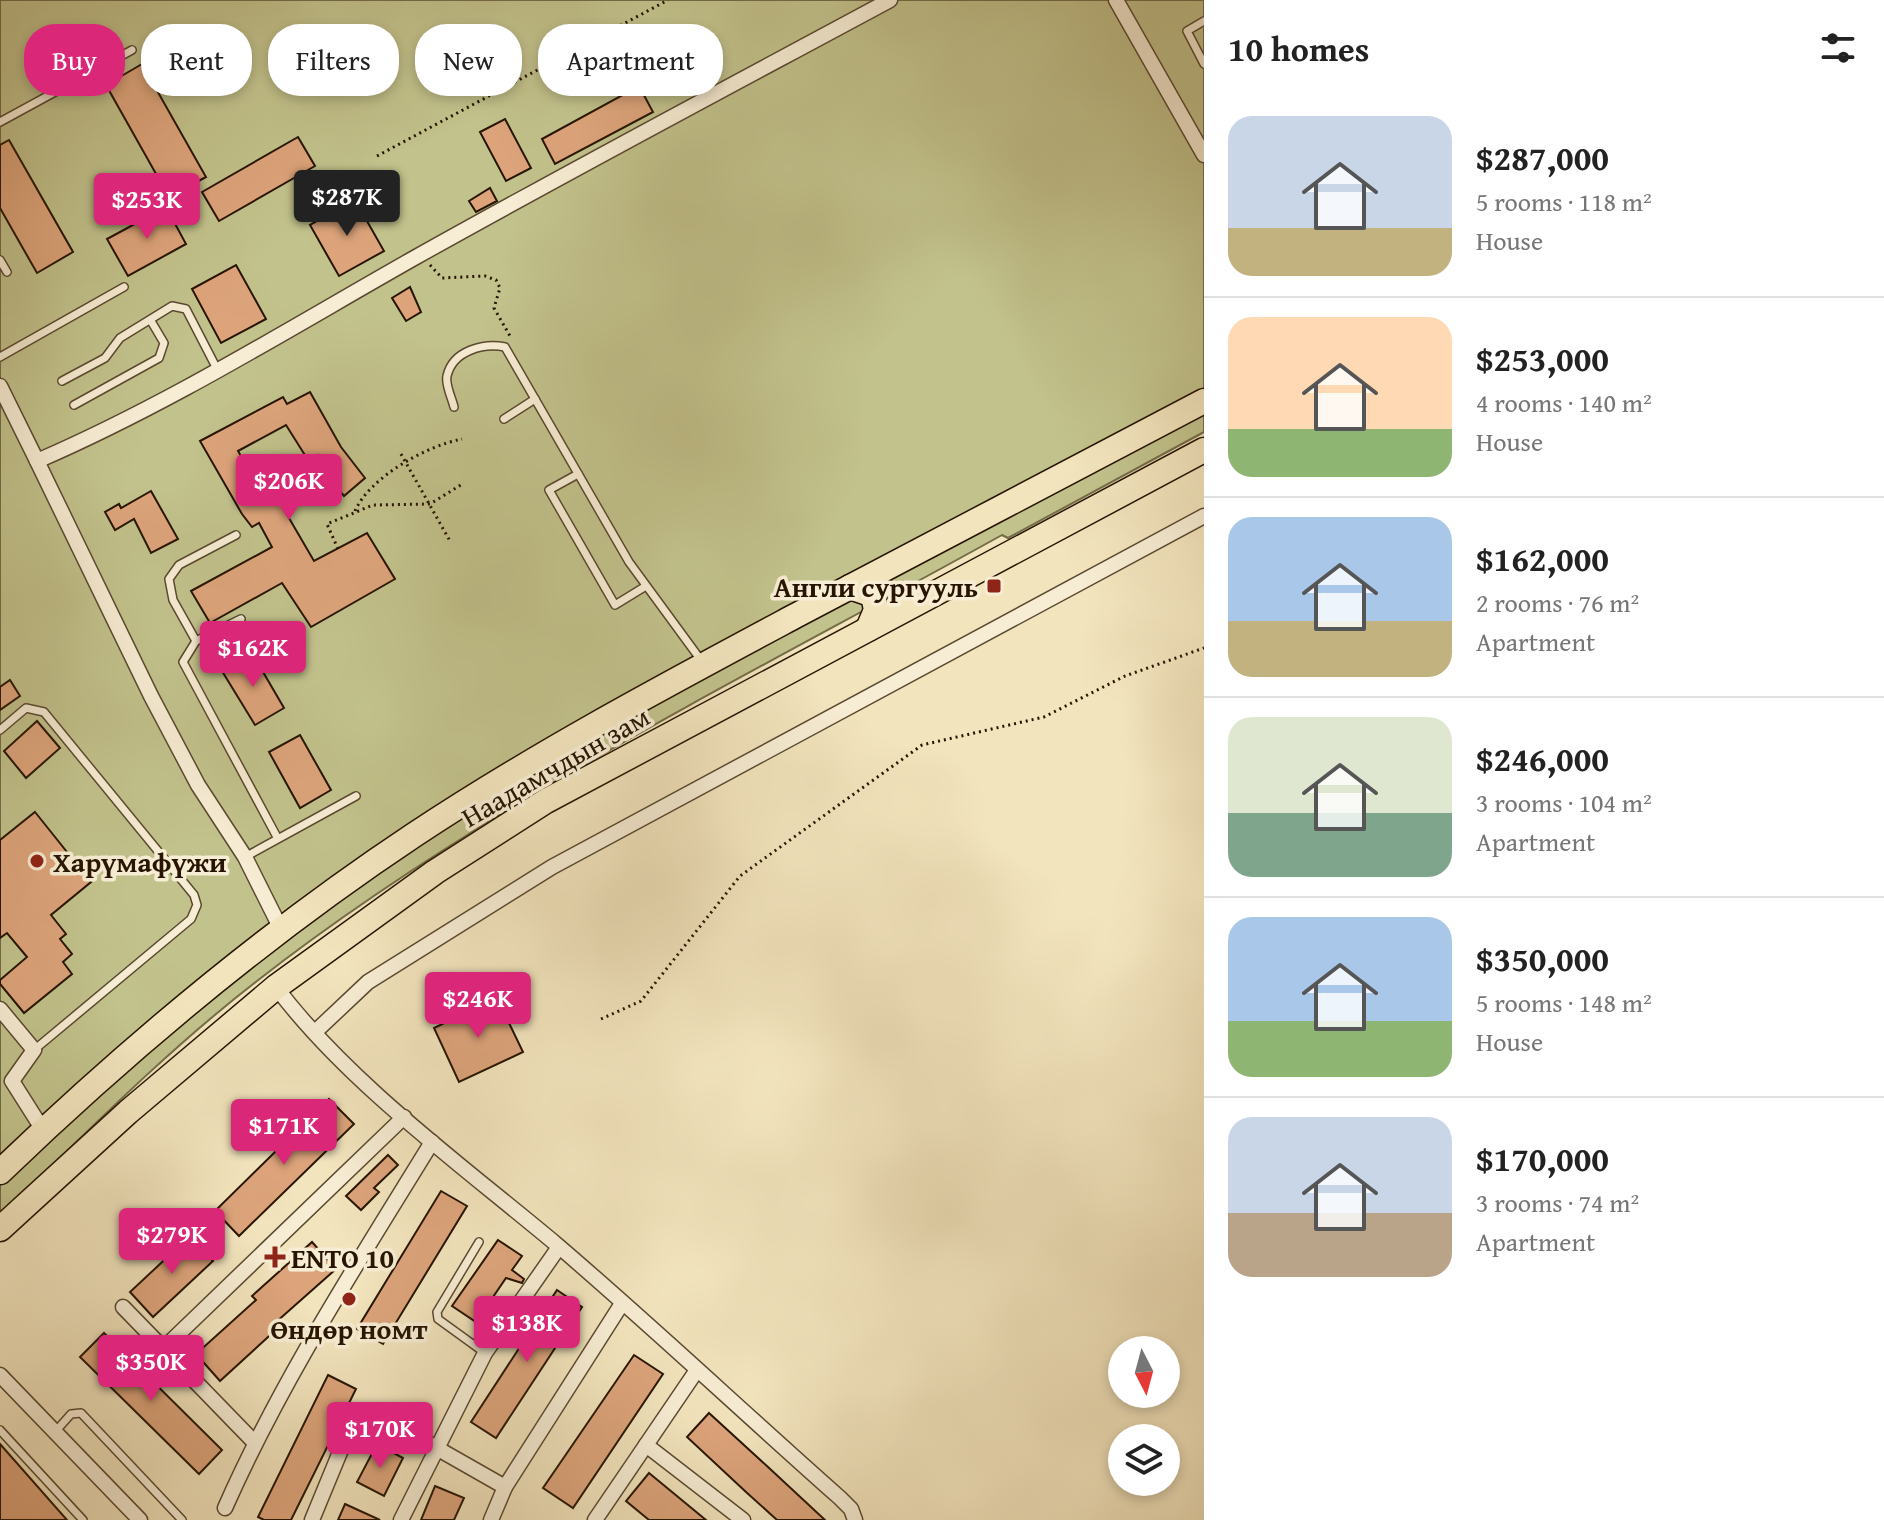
<!DOCTYPE html>
<html lang="en">
<head>
<meta charset="utf-8">
<style>
  body { margin:0; font-family:"Gentium Book Plus",serif; background:#f2f2f2; color:#222; height:100vh; display:flex; flex-direction:column; font-size:30px; white-space:nowrap }
  * { box-sizing:border-box; margin:0 }
  p { font-size:26px; color:#767676 }
  .icon { flex:none; width:44px; height:44px; fill:none; stroke:currentColor; stroke-width:2; stroke-linecap:round; stroke-linejoin:round }
  .map { position:relative; flex:1; overflow:hidden }
  .panel { display:flex; flex-direction:column; background:#fff; width:680px }
  .panel>* { flex:none }
  .hud { position:absolute; left:24px; top:24px; width:760px; height:72px; display:flex; gap:16px }
  .needle { width:52px; rotate:174deg }
  .tools { position:absolute; left:1108px; top:1336px; display:grid; gap:16px }
  .tools a { display:grid; place-items:center; width:72px; height:72px; border-radius:50%; background:#fff; box-shadow:0 4px 12px #0003; font-size:40px }
  .price { position:absolute; translate:-50% -68px; padding:0 18px; border-radius:8px; background:#db2777; color:#fff; font-size:26px; line-height:52px; filter:drop-shadow(0 2px 4px #0008) }
  .price::after { content:''; position:absolute; left:50%; top:48px; width:24px; height:18px; margin-left:-12px; background:inherit; clip-path:polygon(0 0,100% 0,50% 100%) }
  .price.current { background:#222; color:#fff }
  ul { padding:0; list-style:none }
  li { display:flex; align-items:center; gap:24px; height:200px; padding:0 24px }
  li+li { border-top:2px solid #e0e0e0 }
  li span { display:grid; place-items:center; flex:none; width:224px; height:160px; border-radius:24px; color:#555 }
  li>.icon { margin-inline-start:auto }
  span .icon { width:96px; height:96px; fill:#fffc; stroke-width:1 }
  li b { font-size:34px }
  h2 { display:flex; justify-content:space-between; align-items:center; height:96px; padding:0 24px; font-size:34px }
  .tag { padding:0 28px; border-radius:32px; background:#fff; box-shadow:0 4px 12px #0003; font-size:28px; line-height:72px }
  .tag.current { background:#db2777; color:#fff }
  main { display:flex; flex:1; min-height:0 }
  .map>svg:first-child { display:block }
  .green { fill:#c2c28c; stroke:#746c47; stroke-width:2 }
  .building { fill:#dda47b; stroke:#271502; stroke-width:2 }
  .lines { fill:none; stroke-linecap:round; stroke-linejoin:round }
  .service-casing { stroke:#5a4931; stroke-width:10 }
  .minor-casing { stroke:#5a4931; stroke-width:17 }
  .trunk-casing { stroke:#271502; stroke-width:27 }
  .path { stroke:#271502; stroke-width:3; stroke-dasharray:2 4; stroke-linecap:butt }
  .service { stroke:#f7edd4; stroke-width:7 }
  .minor { stroke:#f7edd4; stroke-width:14 }
  .trunk { stroke:#f2e4bd; stroke-width:24 }
  .poi-dot { fill:#8f2418; stroke:#f7edd4; stroke-width:3 }
  .labels { text-anchor:middle; dominant-baseline:central; stroke-width:7; stroke-linejoin:round; paint-order:stroke }
  .poi-label { font-size:28px; font-weight:bold; fill:#271502; stroke:#f7edd4; text-anchor:start }
  .street-label { font-size:28px; fill:#271502; stroke:#f7edd4 }
</style>
</head>
<body>
<main>
<div class="map">
<svg width="1204" height="1520" viewBox="0 0 1204 1520">
  <rect width="100%" height="100%" fill="#f2e4bd"/>
  <filter id="stains"><feTurbulence type="fractalNoise" baseFrequency=".0025" numOctaves="4"/><feColorMatrix values="0 0 0 0 .2 0 0 0 0 .09 0 0 0 0 .02 0 0 0 .5 -.17"/></filter>
  <radialGradient id="worn" r=".72"><stop offset=".6" stop-color="#630" stop-opacity="0"/><stop offset="1" stop-color="#630" stop-opacity=".3"/></radialGradient>
  <path class="green" d="M0,0H1204V432L1008,538L1002,535C752,674 482,805 257,981C165,1052 84,1135 0,1216Z"/>
  <g class="building">
    <path d="M669,29L696,78L671,92L644,43Z"/>
    <path d="M142,64L206,177L169,197L106,85Z"/>
    <path d="M639,86L653,112L555,164L542,139Z"/>
    <path d="M505,119L531,168L506,181L480,132Z"/>
    <path d="M298,137L315,166L219,221L202,192Z"/>
    <path d="M9,140L73,252L37,273L0,208V145Z"/>
    <path d="M490,188L497,201L476,212L469,201Z"/>
    <path d="M355,200L384,251L339,276L310,225Z"/>
    <path d="M166,207L186,244L128,276L107,239Z"/>
    <path d="M236,265L266,319L221,343L192,289Z"/>
    <path d="M410,287L421,312L406,321L392,298Z"/>
    <path d="M310,392L341,447L365,478L344,496L324,472L318,455L308,460L286,425L238,451L266,499L275,494L314,561L367,533L395,579L311,627L282,583L210,623L191,591L272,547L259,523L252,527L242,514L200,441L283,397L287,404Z"/>
    <path d="M151,491L178,539L151,553L134,519L115,530L105,512L119,504L121,508Z"/>
    <path d="M252,653L284,708L255,725L222,671Z"/>
    <path d="M10,680L20,696L0,710V687Z"/>
    <path d="M37,721L60,748L26,778L4,751Z"/>
    <path d="M300,735L331,790L300,808L269,752Z"/>
    <path d="M35,812L91,882L51,915L66,934L60,939L72,954L63,962L72,974L24,1013L0,984V980L27,957L7,933L0,938V840Z"/>
    <path d="M497,998L523,1052L459,1082L434,1028Z"/>
    <path d="M329,1099L354,1124L239,1236L215,1211Z"/>
    <path d="M388,1155L398,1165L374,1188L379,1192L361,1210L346,1196Z"/>
    <path d="M441,1191L467,1206L383,1344L357,1329Z"/>
    <path d="M190,1236L213,1261L153,1317L130,1292Z"/>
    <path d="M498,1240L522,1256L512,1270L524,1279L522,1283L506,1278L476,1322L452,1306Z"/>
    <path d="M312,1242L336,1269L275,1323L279,1327L220,1381L196,1354L256,1300L252,1296Z"/>
    <path d="M557,1290L582,1307L496,1438L471,1422Z"/>
    <path d="M104,1333L222,1450L199,1474L80,1357Z"/>
    <path d="M634,1355L663,1374L573,1508L543,1488Z"/>
    <path d="M328,1375L356,1389L291,1520H264L258,1517Z"/>
    <path d="M709,1413L768,1467L825,1520H777L746,1492L687,1437Z"/>
    <path d="M0,1444L67,1520H0Z"/>
    <path d="M377,1444L403,1458L384,1496L357,1482Z"/>
    <path d="M649,1473L706,1520H649L626,1501Z"/>
    <path d="M435,1486L464,1498L454,1520H421Z"/>
    <path d="M345,1504L380,1520H338Z"/>
  </g>
  <g class="lines">
    <g class="service-casing">
      <g id="service">
        <path d="M1204,21L1187,31L1204,64"/>
        <path d="M0,122L132,50"/>
        <path d="M0,260L7,272"/>
        <path d="M0,357L124,287"/>
        <path d="M62,381L105,358L120,338L172,306L186,309L217,369"/>
        <path d="M74,405L159,358L164,343L151,321"/>
        <path d="M454,407C452,398 445,385 447,376C453,350 484,343 505,347L629,562L703,663"/>
        <path d="M504,419L535,399"/>
        <path d="M578,474L549,490L615,605L646,586"/>
        <path d="M241,619L196,641L183,662L277,837"/>
        <path d="M196,641L173,600L169,579L179,565L236,535"/>
        <path d="M0,730L26,708L44,712L194,895L197,905L191,919L34,1050"/>
        <path d="M245,857L356,796"/>
        <path d="M479,1242L437,1312L438,1319L485,1353"/>
        <path d="M0,1430L83,1520"/>
        <path d="M55,1432L71,1414L81,1413L182,1520"/>
      </g>
    </g>
    <g class="minor-casing">
      <g id="minor">
        <path d="M1116,0L1204,155"/>
        <path d="M0,386L37,461"/>
        <path d="M281,929L245,857L198,785L151,696L37,461C169,404 292,327 416,257C573,169 732,85 890,0"/>
        <path d="M276,987C347,1082 464,1167 556,1244C652,1326 745,1414 840,1498L851,1509L855,1520"/>
        <path d="M0,1009L34,1050L12,1081L43,1130"/>
        <path d="M315,1032L368,982L552,867L1204,516"/>
        <path d="M123,1307L254,1442"/>
        <path d="M165,1347L404,1117"/>
        <path d="M0,1375L140,1520"/>
        <path d="M646,1445L743,1520"/>
        <path d="M225,1508C282,1379 359,1261 432,1142"/>
        <path d="M312,1520L350,1428C360,1416 367,1414 382,1417L505,1487"/>
        <path d="M401,1520L485,1353L559,1247"/>
        <path d="M491,1520L505,1487L621,1305"/>
        <path d="M595,1520L697,1370"/>
      </g>
    </g>
    <g class="trunk-casing">
      <g id="trunk">
        <path d="M850,587L873,595L876,610L868,629"/>
        <path d="M0,1172C129,1048 265,934 414,835C536,754 666,685 795,616C931,544 1068,473 1204,401"/>
        <path d="M0,1229L128,1112L276,987L435,872L546,801L1204,450"/>
      </g>
    </g>
    <g class="path">
      <path d="M377,156L668,0"/>
      <path d="M430,265L442,278L485,276L496,280L500,288L494,308L510,336"/>
      <path d="M401,454L450,541"/>
      <path d="M355,511C370,477 426,446 462,439"/>
      <path d="M338,549L327,524L373,505L430,504L464,483"/>
      <path d="M601,1019L641,1001L740,876L922,745L1044,717L1125,676L1204,648"/>
    </g>
    <use href="#service" class="service"/>
    <use href="#minor" class="minor"/>
    <use href="#trunk" class="trunk"/>
  </g>
  <g class="poi-dot">
    <rect x="986" y="578" width="16" height="16" rx="4"/>
    <circle cx="37" cy="861" r="8"/>
    <path d="M271 1245h8v8h8v8h-8v8h-8v-8h-8v-8h8z"/>
    <circle cx="349" cy="1299" r="8"/>
  </g>
  <g class="labels">
    <g class="poi-label">
      <text x="978" y="586" text-anchor="end">Англи сургууль</text>
      <text x="53" y="861">Харүмафүжи</text>
      <text x="291" y="1257">ENTO 10</text>
      <text x="349" y="1328" text-anchor="middle">Өндөр номт</text>
    </g>
    <g class="street-label">
      <text transform="translate(555 766) rotate(-30)">Наадамчдын зам</text>
    </g>
  </g>
  <rect width="100%" height="100%" filter="url(#stains)"/>
  <rect width="100%" height="100%" fill="url(#worn)"/>
</svg>
<div class="tools">
<a><svg class="needle" viewBox="-14 -14 28 28"><path d="M0-13l5 13h-10z" fill="#e53935"/><path d="M0 13l5-13h-10z" fill="#767676"/></svg></a>
<a><svg class="icon" aria-label="layers" viewBox="0 0 24 24"><path d="M12 4l9 5-9 5-9-5zM3 14l9 5 9-5"/></svg></a>
</div>
<b class="price current" style="left:347px;top:238px">$287K</b>
<b class="price" style="left:147px;top:241px">$253K</b>
<b class="price" style="left:289px;top:522px">$206K</b>
<b class="price" style="left:253px;top:689px">$162K</b>
<b class="price" style="left:478px;top:1040px">$246K</b>
<b class="price" style="left:284px;top:1167px">$171K</b>
<b class="price" style="left:172px;top:1276px">$279K</b>
<b class="price" style="left:527px;top:1364px">$138K</b>
<b class="price" style="left:151px;top:1403px">$350K</b>
<b class="price" style="left:380px;top:1470px">$170K</b>
<div class="hud">
<a class="tag current">Buy</a>
<a class="tag">Rent</a>
<a class="tag">Filters</a>
<a class="tag">New</a>
<a class="tag">Apartment</a>
</div>
</div>
<section class="panel">
<h2>10 homes<svg class="icon" aria-label="filters" viewBox="0 0 24 24"><path d="M4 7h16M4 17h16"/><circle cx="9" cy="7" r="2"/><circle cx="15" cy="17" r="2"/></svg></h2>
<ul>
<li><span style="background:linear-gradient(#c9d6e8 70%,#c2b280 0)"><svg class="icon" aria-label="home" viewBox="0 0 24 24"><path d="M3 11l9-7 9 7M6 9v11h12V9"/></svg></span><div><b>$287,000</b><p>5 rooms · 118 m²</p><p>House</p></div></li>
<li><span style="background:linear-gradient(#ffd9b3 70%,#8fb573 0)"><svg class="icon" aria-label="home" viewBox="0 0 24 24"><path d="M3 11l9-7 9 7M6 9v11h12V9"/></svg></span><div><b>$253,000</b><p>4 rooms · 140 m²</p><p>House</p></div></li>
<li><span style="background:linear-gradient(#a9c7e8 65%,#c2b280 0)"><svg class="icon" aria-label="home" viewBox="0 0 24 24"><path d="M3 11l9-7 9 7M6 9v11h12V9"/></svg></span><div><b>$162,000</b><p>2 rooms · 76 m²</p><p>Apartment</p></div></li>
<li><span style="background:linear-gradient(#dfe7d0 60%,#7fa58c 0)"><svg class="icon" aria-label="home" viewBox="0 0 24 24"><path d="M3 11l9-7 9 7M6 9v11h12V9"/></svg></span><div><b>$246,000</b><p>3 rooms · 104 m²</p><p>Apartment</p></div></li>
<li><span style="background:linear-gradient(#a9c7e8 65%,#8fb573 0)"><svg class="icon" aria-label="home" viewBox="0 0 24 24"><path d="M3 11l9-7 9 7M6 9v11h12V9"/></svg></span><div><b>$350,000</b><p>5 rooms · 148 m²</p><p>House</p></div></li>
<li><span style="background:linear-gradient(#c9d6e8 60%,#b9a48a 0)"><svg class="icon" aria-label="home" viewBox="0 0 24 24"><path d="M3 11l9-7 9 7M6 9v11h12V9"/></svg></span><div><b>$170,000</b><p>3 rooms · 74 m²</p><p>Apartment</p></div></li>
</ul>
</section>
</main>
</body>
</html>
